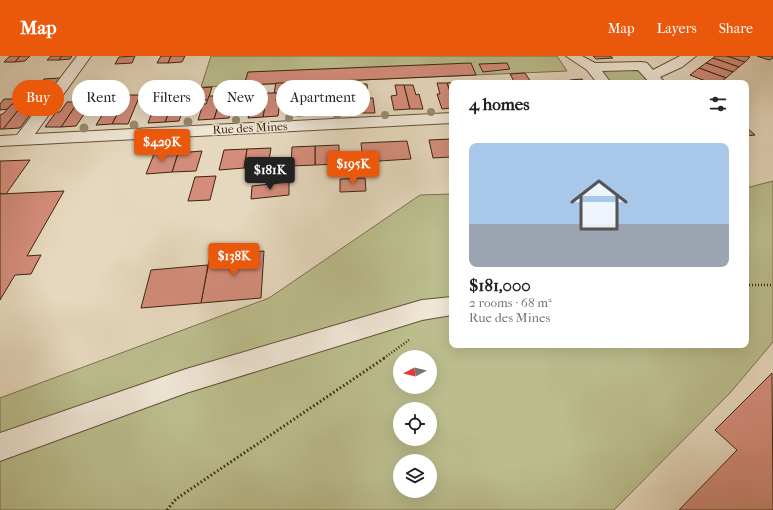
<!DOCTYPE html>
<html lang="en">
<head>
<meta charset="utf-8">
<style>
  body { margin:0; font-family:"IM FELL French Canon",serif; background:#f2f2f2; color:#202124; height:100vh; display:flex; flex-direction:column; font-size:15px; white-space:nowrap }
  * { box-sizing:border-box; margin:0 }
  p { font-size:13px; color:#757577 }
  .icon { flex:none; width:22px; height:22px; fill:none; stroke:currentColor; stroke-width:2; stroke-linecap:round; stroke-linejoin:round }
  .map { position:relative; flex:1; overflow:hidden }
  .side { position:absolute; left:449px; top:24px; width:300px; height:268px; display:flex; flex-direction:column; background:#fff; border-radius:8px; box-shadow:0 4px 16px #0002 }
  .side>* { flex:none }
  .guide { position:absolute; left:12px; top:24px; width:377px; height:36px; display:flex; gap:8px }
  .needle { width:26px; rotate:263deg }
  .controls { position:absolute; left:393px; top:294px; display:grid; gap:8px }
  .controls a { display:grid; place-items:center; width:44px; height:44px; border-radius:50%; background:#fff; box-shadow:0 4px 16px #0002; font-size:20px }
  .price { position:absolute; translate:-50% -34px; padding:0 9px; border-radius:4px; background:#ea580c; color:#fff; font-size:13px; line-height:26px; filter:drop-shadow(0 1px 2px #0008) }
  .price::after { content:''; position:absolute; left:50%; top:24px; width:12px; height:9px; margin-left:-6px; background:inherit; clip-path:polygon(0 0,100% 0,50% 100%) }
  .price.current { background:#222; color:#fff }
  ul { padding:0; list-style:none }
  li { display:grid; align-content:center; gap:8px; height:212px; padding:0 20px }
  li+li { border-top:1px solid #e0e0e0 }
  li span { display:grid; place-items:center; height:124px; border-radius:8px; color:#555 }
  li>.icon { margin-inline-start:auto }
  span .icon { width:72px; height:72px; fill:#fffc; stroke-width:1 }
  li b { font-size:17px }
  h2 { display:flex; justify-content:space-between; align-items:center; height:48px; padding:0 20px; font-size:17px }
  .pill { padding:0 14px; border-radius:18px; background:#fff; box-shadow:0 4px 16px #0002; font-size:14px; line-height:36px }
  .pill.current { background:#ea580c; color:#fff }
  header { display:flex; align-items:center; gap:24px; box-sizing:border-box; height:56px; padding:0 20px; background:#ea580c; color:#fff }
  header strong { font-size:19px }
  nav { display:flex; gap:22px; margin-inline-start:auto; font-size:14px }
  .map>svg:first-child { display:block }
  .green { fill:#bbbd8d; stroke:#7b724d; fill-rule:evenodd }
  .building { fill:#d58d7b; stroke:#3b260d }
  .lines { fill:none; stroke-linecap:round; stroke-linejoin:round }
  .minor-casing { stroke:#665239; stroke-width:2 }
  .path-far1 { stroke:#3b260d; stroke-width:2.5; stroke-dasharray:1 2; stroke-linecap:butt }
  .path { stroke:#3b260d; stroke-width:3; stroke-dasharray:1.5 2.5; stroke-linecap:butt }
  .minor { fill:#efe6d5; fill-rule:evenodd }
  .tree { fill:#9a8b6e }
  .labels { text-anchor:middle; dominant-baseline:central; stroke-width:3; stroke-linejoin:round; paint-order:stroke }
  .far-street-label { font-size:12px; fill:#3b260d; stroke:#efe6d5 }
</style>
</head>
<body>
<header>
<strong>Map</strong>
<nav><a>Map</a><a>Layers</a><a>Share</a></nav>
</header>
<div class="map">
<svg width="773" height="454" viewBox="0 0 773 454">
  <rect width="100%" height="100%" fill="#e6d8be"/>
  <filter id="stains"><feTurbulence type="fractalNoise" baseFrequency=".005" numOctaves="4"/><feColorMatrix values="0 0 0 0 .2 0 0 0 0 .09 0 0 0 0 .02 0 0 0 .5 -.17"/></filter>
  <radialGradient id="worn" r=".72"><stop offset=".6" stop-color="#630" stop-opacity="0"/><stop offset="1" stop-color="#630" stop-opacity=".3"/></radialGradient>
  <g class="green">
    <path d="M211,0H557L567,15L201,31Z"/>
    <path d="M638,13L650,27H611L601,14Z"/>
    <path d="M773,125V286L730,337L614,454H0V342L269,242L420,139L452,138V289H746V132ZM400,301H430V331H400ZM400,353H430V383H400ZM400,405H430V435H400Z"/>
  </g>
  <g class="building">
    <path d="M10,0H20L15,6H4Z"/>
    <path d="M20,0H30L25,5L15,6Z"/>
    <path d="M51,0H62L59,4H47Z"/>
    <path d="M62,0H72L70,3L59,4Z"/>
    <path d="M135,0L132,7L115,8L119,1Z"/>
    <path d="M161,0H171L168,7H157Z"/>
    <path d="M171,0H185L182,6L168,7Z"/>
    <path d="M593,0H610L613,2L596,3Z"/>
    <path d="M715,0H727L745,6L739,11L713,2Z"/>
    <path d="M727,0H746L750,1L745,6Z"/>
    <path d="M757,0H773V2L769,4Z"/>
    <path d="M713,2L739,11L733,16L706,7Z"/>
    <path d="M471,7L476,19L244,29L248,16Z"/>
    <path d="M507,7L510,13L483,16L479,8Z"/>
    <path d="M706,7L733,16L726,22L699,12Z"/>
    <path d="M699,12L726,22L719,27H711L690,19Z"/>
    <path d="M525,17L531,26L515,27L510,18Z"/>
    <path d="M60,22L53,30L37,31L44,23Z"/>
    <path d="M582,23L585,27H573L570,24Z"/>
    <path d="M301,26V36H290L291,27Z"/>
    <path d="M458,26L452,27V42L447,27Z"/>
    <path d="M276,27H291L290,36L274,37Z"/>
    <path d="M437,27H447L452,42V52L442,53L437,38H440Z"/>
    <path d="M349,28H359L361,57L346,58L345,43H350Z"/>
    <path d="M359,28H367L368,42H373L375,57H361Z"/>
    <path d="M166,29L162,39H152L156,30Z"/>
    <path d="M395,29H404L410,53L394,54L391,40L397,39Z"/>
    <path d="M404,29H413L416,39L419,38L423,53H410Z"/>
    <path d="M147,30H156L152,39L143,40Z"/>
    <path d="M212,31L208,44H196L200,32Z"/>
    <path d="M323,35V44H326V59H313V36Z"/>
    <path d="M301,36H313V59L297,60V45H301Z"/>
    <path d="M267,37H277L276,45H280L278,60L263,61Z"/>
    <path d="M267,37L263,61L248,62L255,38Z"/>
    <path d="M127,39H140L128,68H112Z"/>
    <path d="M127,39L112,68L96,69L114,40Z"/>
    <path d="M229,39L227,47H232L229,62L214,63L221,40Z"/>
    <path d="M209,40H221L214,63L198,64L203,48H206Z"/>
    <path d="M28,42H42L38,47L23,48Z"/>
    <path d="M175,42H184L181,50H184L179,65L165,66Z"/>
    <path d="M175,42L165,66L148,67L154,51H160L163,43Z"/>
    <path d="M4,43H17L8,53L0,54V48Z"/>
    <path d="M88,45L82,54H87L76,70L61,71L78,46Z"/>
    <path d="M67,46H78L61,71H45L56,56H60Z"/>
    <path d="M33,47L26,56H32L20,72L3,73L23,48Z"/>
    <path d="M12,48H23L3,73H0V59L4,57Z"/>
    <path d="M746,71L755,79L746,80Z"/>
    <path d="M451,83L452,101L433,102L429,84Z"/>
    <path d="M407,85L411,103L363,106L361,87Z"/>
    <path d="M339,89V108L315,109V90Z"/>
    <path d="M315,90V109L291,110L292,91Z"/>
    <path d="M271,92L268,111L244,112L247,93Z"/>
    <path d="M247,93L244,112L219,114L224,94Z"/>
    <path d="M202,95L196,115L172,116L178,97Z"/>
    <path d="M178,97L172,116L146,118L154,98Z"/>
    <path d="M30,104L6,138H0V105Z"/>
    <path d="M216,120L210,144L188,145L195,121Z"/>
    <path d="M365,122L366,135L340,136V123Z"/>
    <path d="M289,126V139L251,143L252,130Z"/>
    <path d="M64,135L27,200L41,199L31,218L15,219L0,244V138Z"/>
    <path d="M264,195L261,242L201,247L210,200Z"/>
    <path d="M208,209L201,247L141,252L151,214Z"/>
    <path d="M772,317L773,454H679L737,394L715,374Z"/>
  </g>
  <g class="lines">
    <g class="minor-casing">
      <g id="minor">
        <path d="M77,0H91L35,78L452,57V67L0,90V80L17,79Z"/>
        <path d="M566,0H582L595,7L642,6L647,7L653,14L680,0H696L682,11L660,21L665,27H650L638,14L602,15L611,27H597L587,14Z"/>
        <path d="M452,241V259L422,264L186,337L0,405V377L186,313L422,244Z"/>
      </g>
    </g>
    <g class="path-far1">
      <path d="M746,229H773"/>
      <path d="M384,302L409,284"/>
    </g>
    <path class="path" d="M167,454L176,443L386,301"/>
    <use href="#minor" class="minor"/>
  </g>
  <g class="tree">
    <circle cx="431" cy="56" r="4"/>
    <circle cx="337" cy="59" r="4"/>
    <circle cx="385" cy="59" r="4"/>
    <circle cx="289" cy="62" r="4"/>
    <circle cx="236" cy="64" r="4"/>
    <circle cx="188" cy="66" r="4.5"/>
    <circle cx="134" cy="69" r="4.5"/>
    <circle cx="84" cy="72" r="4.5"/>
  </g>
  <g class="labels">
    <g class="far-street-label">
      <text transform="translate(250 72) rotate(-3)">Rue des Mines</text>
    </g>
  </g>
  <rect width="100%" height="100%" filter="url(#stains)"/>
  <rect width="100%" height="100%" fill="url(#worn)"/>
</svg>
<div class="controls">
<a><svg class="needle" viewBox="-14 -14 28 28"><path d="M0-13l5 13h-10z" fill="#e53935"/><path d="M0 13l5-13h-10z" fill="#757577"/></svg></a>
<a><svg class="icon" aria-label="locate" viewBox="0 0 24 24"><circle cx="12" cy="12" r="6"/><path d="M12 2v4M12 18v4M2 12h4M18 12h4"/></svg></a>
<a><svg class="icon" aria-label="layers" viewBox="0 0 24 24"><path d="M12 4l9 5-9 5-9-5zM3 14l9 5 9-5"/></svg></a>
</div>
<b class="price" style="left:162px;top:107px">$429K</b>
<b class="price" style="left:353px;top:129px">$195K</b>
<b class="price current" style="left:270px;top:135px">$181K</b>
<b class="price" style="left:234px;top:221px">$138K</b>
<div class="guide">
<a class="pill current">Buy</a>
<a class="pill">Rent</a>
<a class="pill">Filters</a>
<a class="pill">New</a>
<a class="pill">Apartment</a>
</div>
<section class="side">
<h2>4 homes<svg class="icon" aria-label="filters" viewBox="0 0 24 24"><path d="M4 7h16M4 17h16"/><circle cx="9" cy="7" r="2"/><circle cx="15" cy="17" r="2"/></svg></h2>
<ul>
<li><span style="background:linear-gradient(#a9c7e8 65%,#9aa5b1 0)"><svg class="icon" aria-label="home" viewBox="0 0 24 24"><path d="M3 11l9-7 9 7M6 9v11h12V9"/></svg></span><div><b>$181,000</b><p>2 rooms · 68 m²</p><p>Rue des Mines</p></div></li>
</ul>
</section>
</div>
</body>
</html>
